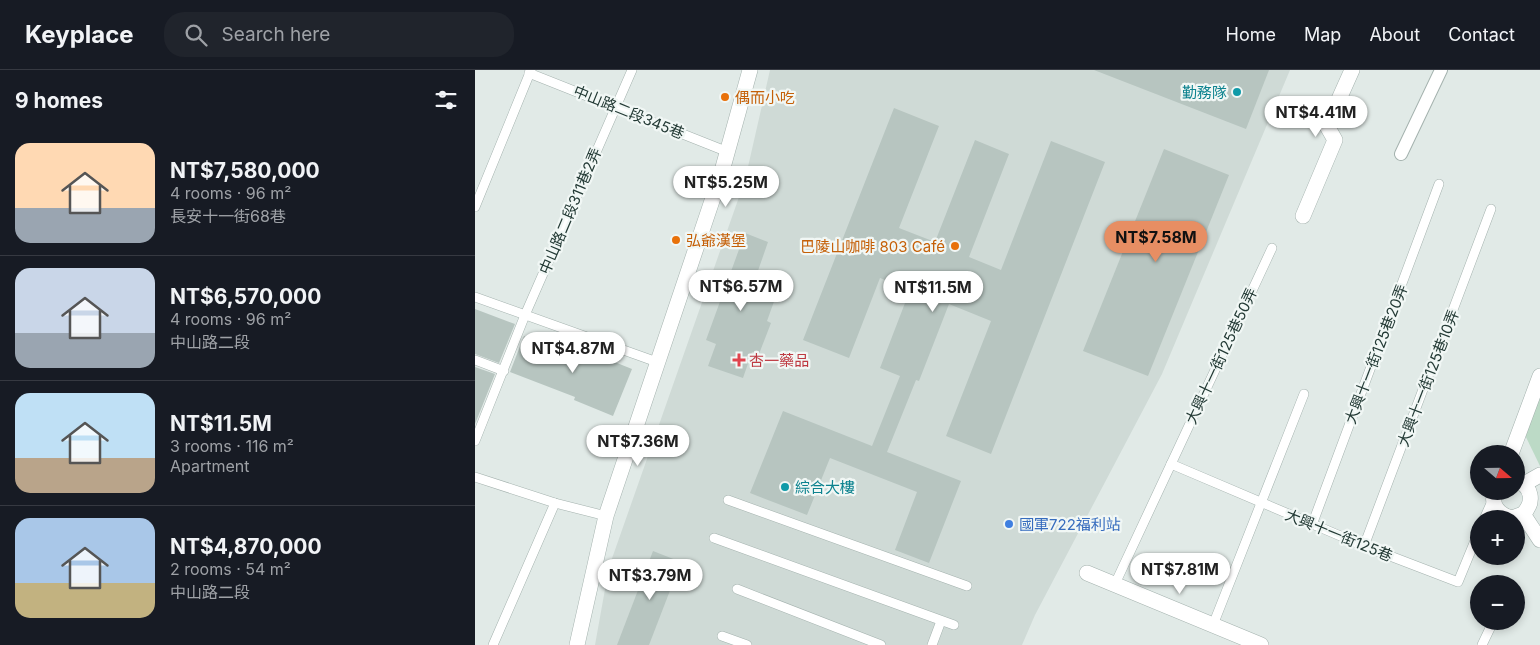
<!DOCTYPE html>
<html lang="en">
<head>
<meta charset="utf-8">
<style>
  body { margin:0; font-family:Inter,"Noto Sans TC",sans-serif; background:#20242c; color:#f1f3f6; height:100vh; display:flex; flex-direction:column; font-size:19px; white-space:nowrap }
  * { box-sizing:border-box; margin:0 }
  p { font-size:16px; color:#9ea1a6 }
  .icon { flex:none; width:28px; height:28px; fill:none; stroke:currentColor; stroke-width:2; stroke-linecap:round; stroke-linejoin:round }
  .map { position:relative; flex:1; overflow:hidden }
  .side { display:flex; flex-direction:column; background:#171b24; width:475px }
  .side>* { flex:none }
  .needle { width:32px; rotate:110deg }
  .buttons { position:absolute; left:995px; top:375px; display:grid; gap:10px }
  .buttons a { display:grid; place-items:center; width:55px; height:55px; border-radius:50%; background:#171b24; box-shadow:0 2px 8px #0003; font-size:25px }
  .price { position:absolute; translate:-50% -42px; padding:0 11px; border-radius:18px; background:#fff; color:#222; font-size:16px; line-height:32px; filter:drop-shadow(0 1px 2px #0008) }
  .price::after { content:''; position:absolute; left:50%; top:30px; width:15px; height:11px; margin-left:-8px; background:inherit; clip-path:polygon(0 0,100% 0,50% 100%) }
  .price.selected { background:#e78e63; color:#111 }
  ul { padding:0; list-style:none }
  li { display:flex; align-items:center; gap:15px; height:125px; padding:0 15px }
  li+li { border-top:1px solid #363941 }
  li span { display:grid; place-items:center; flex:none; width:140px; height:100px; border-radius:15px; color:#555 }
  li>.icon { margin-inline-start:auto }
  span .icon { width:60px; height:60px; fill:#fffc; stroke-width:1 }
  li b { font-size:21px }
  h2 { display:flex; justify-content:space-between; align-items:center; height:60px; padding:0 15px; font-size:21px }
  header { display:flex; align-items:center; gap:30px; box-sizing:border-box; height:70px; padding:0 25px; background:#171b24; border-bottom:1px solid #363941 }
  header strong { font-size:24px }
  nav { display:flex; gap:28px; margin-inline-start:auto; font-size:18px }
  .search { width:350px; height:45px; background:#20242c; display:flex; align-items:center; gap:12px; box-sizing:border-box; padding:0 18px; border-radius:20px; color:#9ea1a6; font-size:19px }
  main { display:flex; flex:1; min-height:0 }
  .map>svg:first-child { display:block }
  .built { fill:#cfdad6 }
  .green { fill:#bcdac6 }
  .building { fill:#b7c5c0 }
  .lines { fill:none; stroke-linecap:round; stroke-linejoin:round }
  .service-casing { stroke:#a4b2ae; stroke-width:10 }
  .pedestrian-casing { stroke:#a4b2ae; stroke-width:14 }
  .minor-casing { stroke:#a4b2ae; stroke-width:16 }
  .tertiary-casing { stroke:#a4b2ae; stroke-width:16 }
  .service { stroke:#fff; stroke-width:9 }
  .pedestrian { stroke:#fff; stroke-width:12 }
  .minor { stroke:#fff; stroke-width:15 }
  .tertiary { stroke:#fff; stroke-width:15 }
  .culture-dot { fill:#0f9aa8; stroke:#f1f7f5; stroke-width:2 }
  .food-dot { fill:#e8710a; stroke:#f1f7f5; stroke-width:2 }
  .health-dot { fill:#e0444e; stroke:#f1f7f5; stroke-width:2 }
  .shop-dot { fill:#3f7fe0; stroke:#f1f7f5; stroke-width:2 }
  .labels { text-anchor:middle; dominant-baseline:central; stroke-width:4.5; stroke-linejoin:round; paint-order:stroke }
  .culture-label { font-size:15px; fill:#0d838f; stroke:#f1f7f5; text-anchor:end }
  .food-label { font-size:15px; fill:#c56008; stroke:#f1f7f5; text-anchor:start }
  .street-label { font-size:15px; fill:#233a35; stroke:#f1f7f5 }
  .health-label { font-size:15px; fill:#be3a42; stroke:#f1f7f5; text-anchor:start }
  .shop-label { font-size:15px; fill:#366cbe; stroke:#f1f7f5; text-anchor:start }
</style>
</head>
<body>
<header>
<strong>Keyplace</strong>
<div class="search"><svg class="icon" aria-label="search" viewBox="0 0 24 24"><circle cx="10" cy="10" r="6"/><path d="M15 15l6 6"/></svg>Search here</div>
<nav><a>Home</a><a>Map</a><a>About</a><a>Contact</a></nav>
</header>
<main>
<section class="side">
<h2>9 homes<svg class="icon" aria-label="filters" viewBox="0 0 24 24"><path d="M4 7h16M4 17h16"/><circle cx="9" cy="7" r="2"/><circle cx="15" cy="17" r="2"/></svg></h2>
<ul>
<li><span style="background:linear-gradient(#ffd9b3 65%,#9aa5b1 0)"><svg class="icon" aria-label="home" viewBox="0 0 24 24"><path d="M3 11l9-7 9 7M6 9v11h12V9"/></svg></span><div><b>NT$7,580,000</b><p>4 rooms · 96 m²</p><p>長安十一街68巷</p></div></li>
<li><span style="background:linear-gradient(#c9d6e8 65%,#9aa5b1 0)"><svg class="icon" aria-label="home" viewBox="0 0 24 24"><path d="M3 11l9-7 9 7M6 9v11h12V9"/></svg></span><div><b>NT$6,570,000</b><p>4 rooms · 96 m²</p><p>中山路二段</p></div></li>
<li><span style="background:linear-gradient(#bfe0f5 65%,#b9a48a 0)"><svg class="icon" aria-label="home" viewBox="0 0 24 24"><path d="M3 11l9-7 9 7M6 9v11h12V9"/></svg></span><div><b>NT$11.5M</b><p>3 rooms · 116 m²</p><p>Apartment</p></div></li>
<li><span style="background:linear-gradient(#a9c7e8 65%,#c2b280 0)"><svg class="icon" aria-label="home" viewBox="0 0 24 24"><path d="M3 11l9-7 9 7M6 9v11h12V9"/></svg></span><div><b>NT$4,870,000</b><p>2 rooms · 54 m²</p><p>中山路二段</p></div></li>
</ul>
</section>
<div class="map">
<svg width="1065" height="575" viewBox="0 0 1065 575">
  <rect width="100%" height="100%" fill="#e1eae7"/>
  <path class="built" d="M295,0H815L687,304L560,545L547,575H120L134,497L270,110Z"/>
  <path class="green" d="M1065,317V396L1048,361Z"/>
  <g class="building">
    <path d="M619,0H794L771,59Z"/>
    <path d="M419,38L464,56L424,158L460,172L500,70L534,84L494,187L526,200L576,71L630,92L516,384L471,366L516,251L474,234L444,311L441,310L412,382L486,411L454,493L420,480L442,422L355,388L332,445L275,423L308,341L397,376L425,306L405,298L435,220L405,208L374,288L328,270Z"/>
    <path d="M689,79L754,105L673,306L608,281Z"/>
    <path d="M270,163L293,172L277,218L301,226L292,251L296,253L284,284L277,282L268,308L233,296L241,274L231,270Z"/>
    <path d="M0,239L40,254L24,293L0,284Z"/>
    <path d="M49,266L114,290L117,283L157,299L138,346L99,330L100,327L35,302Z"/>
    <path d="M0,297L20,304L0,354Z"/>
    <path d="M178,481L206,492L174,575H142Z"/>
  </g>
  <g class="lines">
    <g class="service-casing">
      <g id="service">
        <path d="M54,3L253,82"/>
        <path d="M0,137L56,0"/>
        <path d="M0,227L182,292"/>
        <path d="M0,290L29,301"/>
        <path d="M0,371L50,245L157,0"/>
        <path d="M696,394L889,476L983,512L1004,461"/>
        <path d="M0,407L80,433L131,446"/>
        <path d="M253,430L492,516"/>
        <path d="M1009,449L1018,429"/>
        <path d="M837,455L964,114"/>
        <path d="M239,468L479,555"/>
        <path d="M889,476L1016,139"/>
        <path d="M640,514L797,178"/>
        <path d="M262,519L406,575"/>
        <path d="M738,555L829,324"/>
        <path d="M247,566L272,575"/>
        <path d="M18,575L80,433"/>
        <path d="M457,575L466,551"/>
        <path d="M1007,575L1017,554"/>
      </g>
    </g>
    <g class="pedestrian-casing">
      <path id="pedestrian" d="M926,84L966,0"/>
    </g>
    <g class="minor-casing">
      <g id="minor">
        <path d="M828,146L860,70L852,56L877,0"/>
        <path d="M1036,384L1065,306"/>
        <path d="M1049,414L1065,405"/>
        <path d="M1048,444L1065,470"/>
        <path d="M612,503L786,575"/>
      </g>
    </g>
    <g class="tertiary-casing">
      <g id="tertiary">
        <path d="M1021,421C1014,434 1024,445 1037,448L1048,444C1060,432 1057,416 1041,410"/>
        <path d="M102,575L131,446L247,101L275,0"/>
      </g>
    </g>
    <use href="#service" class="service"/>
    <use href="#pedestrian" class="pedestrian"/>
    <use href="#minor" class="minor"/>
    <use href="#tertiary" class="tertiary"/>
  </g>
  <g class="culture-dot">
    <circle cx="762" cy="22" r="5"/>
    <circle cx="310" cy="417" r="5"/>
  </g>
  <g class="food-dot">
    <circle cx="250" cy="27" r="5"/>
    <circle cx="201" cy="170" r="5"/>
    <circle cx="480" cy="176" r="5"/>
  </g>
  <path class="health-dot" d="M261.5 282.5h5v5h5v5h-5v5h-5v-5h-5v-5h5z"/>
  <circle class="shop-dot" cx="534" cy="454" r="5"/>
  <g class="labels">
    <g class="culture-label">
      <text x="752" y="22">勤務隊</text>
      <text x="320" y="417" text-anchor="start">綜合大樓</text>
    </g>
    <g class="food-label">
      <text x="260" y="27">偶而小吃</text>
      <text x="211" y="170">弘爺漢堡</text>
      <text x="470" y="176" text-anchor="end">巴陵山咖啡 803 Café</text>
    </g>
    <g class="street-label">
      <text transform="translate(154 42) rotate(22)">中山路二段345巷</text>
      <text transform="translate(95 141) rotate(-67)">中山路二段311巷2弄</text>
      <text transform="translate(901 284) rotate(-69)">大興十一街125巷20弄</text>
      <text transform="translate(746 286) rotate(-65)">大興十一街125巷50弄</text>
      <text transform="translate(953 308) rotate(-69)">大興十一街125巷10弄</text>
      <text transform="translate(864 465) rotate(22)">大興十一街125巷</text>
    </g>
    <g class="health-label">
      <text x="274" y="290">杏一藥品</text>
    </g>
    <g class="shop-label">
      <text x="544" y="454">國軍722福利站</text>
    </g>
  </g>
</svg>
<div class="buttons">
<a><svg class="needle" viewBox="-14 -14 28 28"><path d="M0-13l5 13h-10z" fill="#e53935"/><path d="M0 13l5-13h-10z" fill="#9ea1a6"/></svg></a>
<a>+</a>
<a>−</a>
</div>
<b class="price" style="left:841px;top:68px">NT$4.41M</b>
<b class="price" style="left:251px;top:138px">NT$5.25M</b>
<b class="price selected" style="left:681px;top:193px">NT$7.58M</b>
<b class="price" style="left:266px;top:242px">NT$6.57M</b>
<b class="price" style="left:458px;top:243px">NT$11.5M</b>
<b class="price" style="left:98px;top:304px">NT$4.87M</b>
<b class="price" style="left:163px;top:397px">NT$7.36M</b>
<b class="price" style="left:705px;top:525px">NT$7.81M</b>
<b class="price" style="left:175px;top:531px">NT$3.79M</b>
</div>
</main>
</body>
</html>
